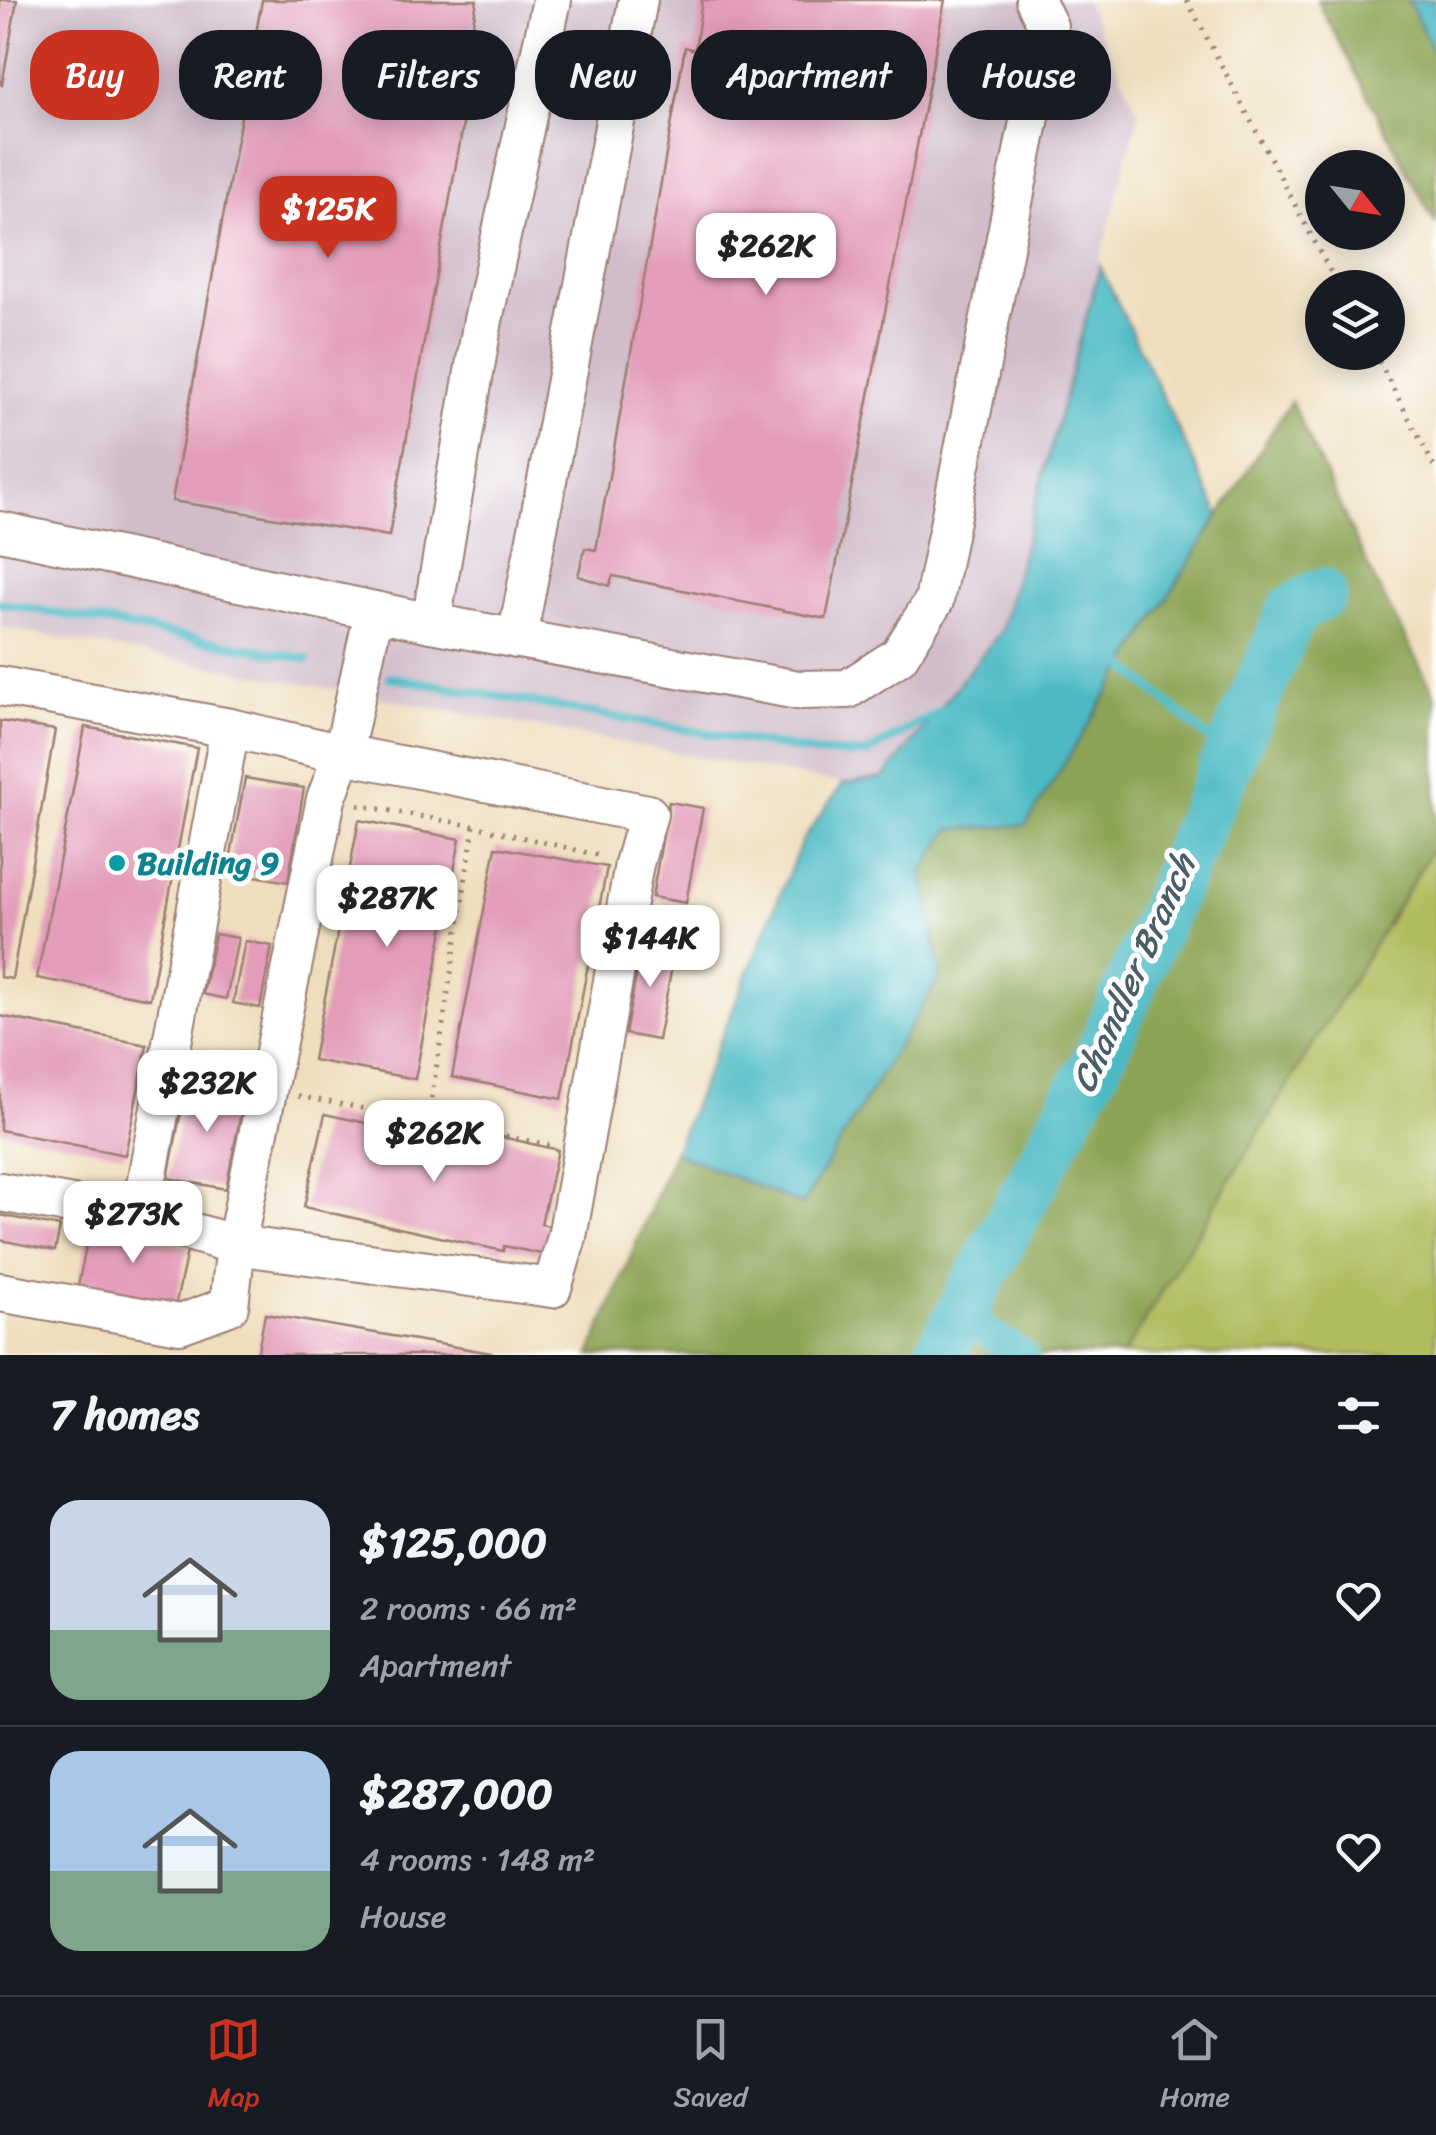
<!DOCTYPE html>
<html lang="en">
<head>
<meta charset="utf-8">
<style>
  body { margin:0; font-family:Sriracha,sans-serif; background:#242831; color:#f1f3f6; height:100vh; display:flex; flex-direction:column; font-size:38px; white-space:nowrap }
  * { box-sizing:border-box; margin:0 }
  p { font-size:32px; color:#9ea1a6 }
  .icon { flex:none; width:55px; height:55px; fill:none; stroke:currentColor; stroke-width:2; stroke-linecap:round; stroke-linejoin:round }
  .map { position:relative; height:1355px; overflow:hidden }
  .sheet { display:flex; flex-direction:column; background:#171b24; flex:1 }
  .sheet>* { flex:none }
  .banner { position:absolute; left:30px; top:30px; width:1378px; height:90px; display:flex; gap:20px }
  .needle { width:65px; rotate:120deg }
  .tools { position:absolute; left:1305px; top:150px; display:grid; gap:20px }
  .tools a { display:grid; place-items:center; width:100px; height:100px; border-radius:50%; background:#171b24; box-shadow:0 5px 25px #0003; font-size:50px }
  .price { position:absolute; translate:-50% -85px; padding:0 22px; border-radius:20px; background:#fff; color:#222; font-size:32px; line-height:65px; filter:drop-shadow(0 2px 5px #0008) }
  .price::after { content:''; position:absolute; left:50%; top:60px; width:30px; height:22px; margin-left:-15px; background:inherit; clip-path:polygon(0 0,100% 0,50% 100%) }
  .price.active { background:#c8321e; color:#fff }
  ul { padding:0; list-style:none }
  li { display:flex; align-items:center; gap:30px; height:250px; padding:0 50px }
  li+li { border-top:2px solid #363941 }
  li span { display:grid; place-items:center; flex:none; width:280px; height:200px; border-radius:30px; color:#555 }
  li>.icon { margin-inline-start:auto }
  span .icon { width:120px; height:120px; fill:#fffc; stroke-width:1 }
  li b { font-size:42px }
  h2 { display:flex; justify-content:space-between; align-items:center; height:120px; padding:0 50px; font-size:42px }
  .chip { padding:0 35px; border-radius:40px; background:#171b24; box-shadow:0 5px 25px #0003; font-size:35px; line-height:90px }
  .chip.active { background:#c8321e; color:#fff }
  .menu { display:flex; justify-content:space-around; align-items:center; height:140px; border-top:2px solid #363941; background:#171b24; font-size:28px; color:#9ea1a6 }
  .menu a { display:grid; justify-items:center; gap:5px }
  .menu .active { color:#c8321e }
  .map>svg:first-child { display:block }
  .industrial { fill:#d1bdca }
  .green { fill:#b0bd5e; stroke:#7d6e44; stroke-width:2.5 }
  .forest { fill:#8ca455; stroke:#6b6240; stroke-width:2.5 }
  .water { fill:#4bbac4; stroke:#4a6c78; stroke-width:2.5 }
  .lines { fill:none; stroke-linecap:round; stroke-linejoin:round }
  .stream { stroke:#4bbac4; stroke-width:9 }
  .canal { stroke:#4bbac4; stroke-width:30 }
  .river { stroke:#4bbac4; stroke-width:52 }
  .building { fill:#e39cb9 }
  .minor-casing { stroke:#9c7e74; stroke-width:42 }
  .path { stroke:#9c7e74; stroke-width:5; stroke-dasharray:2.5 8; stroke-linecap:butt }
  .minor { stroke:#fff; stroke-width:38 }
  .culture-dot { fill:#0f9aa8; stroke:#fff; stroke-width:4 }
  .labels { text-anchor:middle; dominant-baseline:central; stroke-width:10; stroke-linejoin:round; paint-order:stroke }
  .culture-label { font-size:32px; font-weight:bold; fill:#0d838f; stroke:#fff; text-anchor:start }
  .water-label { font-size:35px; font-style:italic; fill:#4a5d68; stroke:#fff }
</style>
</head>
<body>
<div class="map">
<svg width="1436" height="1355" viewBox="0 0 1436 1355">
  <rect width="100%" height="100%" fill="#fff"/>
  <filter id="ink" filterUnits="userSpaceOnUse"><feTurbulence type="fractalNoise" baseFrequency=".01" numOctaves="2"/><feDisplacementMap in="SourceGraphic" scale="20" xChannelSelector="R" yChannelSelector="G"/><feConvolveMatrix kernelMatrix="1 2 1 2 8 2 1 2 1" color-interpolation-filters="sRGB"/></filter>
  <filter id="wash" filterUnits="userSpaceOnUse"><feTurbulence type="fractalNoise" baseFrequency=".0048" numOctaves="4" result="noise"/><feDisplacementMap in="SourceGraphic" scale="40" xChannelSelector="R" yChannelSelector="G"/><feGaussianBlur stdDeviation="2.25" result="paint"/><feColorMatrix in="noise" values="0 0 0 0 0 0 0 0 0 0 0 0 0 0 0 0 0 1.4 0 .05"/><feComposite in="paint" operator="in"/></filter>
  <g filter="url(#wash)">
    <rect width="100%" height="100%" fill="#efdebd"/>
    <path class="industrial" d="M0,0H1085L1139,113L1001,631L883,779L843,784L0,627Z"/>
    <path class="green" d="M1436,843V1355H1123Z"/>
    <g class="forest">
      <path d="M1317,0H1409L1436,60V225Z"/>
      <path d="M1291,401L1374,579L1436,696V843L1123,1355H590L674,1152L802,1205L940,976L923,872L950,829L1026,824Z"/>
    </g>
    <g class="water">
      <path d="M1409,0H1436V60Z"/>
      <path d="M1100,266L1219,515L1026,825L950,829L923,872L940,976L802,1205L674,1152L802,841L843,784L884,778L1001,631Z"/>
    </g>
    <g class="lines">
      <g class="stream">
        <path d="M0,603L307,659"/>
        <path d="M1117,659L1228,755"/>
        <path d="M390,677L817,753L866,754L942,710"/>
      </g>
      <path class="canal" d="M961,1316L1023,1355"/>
      <path class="river" d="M939,1355L1101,1054L1293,610L1321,594"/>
    </g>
    <g id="blocks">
      <g class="building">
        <path d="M0,0H17L2,85L0,84Z"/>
        <path d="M262,0H477L463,81H471L389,536L172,501Z"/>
        <path d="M702,0H945L826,619L613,576L609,586L578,576L585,548L596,550L685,47L695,50Z"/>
        <path d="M0,721L55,730L12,979L0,977Z"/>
        <path d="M85,727L197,748L150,999L37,978Z"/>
        <path d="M245,778L304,788L288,882L228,871Z"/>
        <path d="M669,802L703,808L686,903L652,897Z"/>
        <path d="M359,820L460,839L415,1079L313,1060Z"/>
        <path d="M496,847L607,867L562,1099L452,1077Z"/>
        <path d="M215,934L238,938L226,999L203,994Z"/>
        <path d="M643,939L676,945L658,1040L625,1034Z"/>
        <path d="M245,941L272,946L260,1008L233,1003Z"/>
        <path d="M0,1016L147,1045L125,1155L0,1130Z"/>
        <path d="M187,1081L245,1092L226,1189L168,1178Z"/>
        <path d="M325,1114L495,1152L498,1136L558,1150L541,1224L552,1227L546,1255L504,1246L503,1251L304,1207Z"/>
        <path d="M0,1215L60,1227L55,1251L0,1240Z"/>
        <path d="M90,1226L188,1247L175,1307L78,1286Z"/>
        <path d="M265,1314L491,1353L490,1355H257Z"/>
      </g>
    </g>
  </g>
  <g filter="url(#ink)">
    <use href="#blocks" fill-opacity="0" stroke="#9c7e74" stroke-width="2.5"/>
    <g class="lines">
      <g class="minor-casing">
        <g id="minor">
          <path d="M0,531L431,623L483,320L552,0"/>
          <path d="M431,623L798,690L848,689L899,656L934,601L1048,26L1035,0"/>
          <path d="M517,639L638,0"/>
          <path d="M0,686L230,728L343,754L374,612"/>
          <path d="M0,1192L140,1217L236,1245L326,799L343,754L648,814L634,864L567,1237L552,1288L236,1245L229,1306L180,1324L0,1292"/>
          <path d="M140,1217L230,728"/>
        </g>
      </g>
      <g class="path">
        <path d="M1187,0L1339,288"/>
        <path d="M1374,352L1436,470"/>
        <path d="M358,805L474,826L602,856"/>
        <path d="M474,826L428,1121L549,1145"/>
        <path d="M298,1096L428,1121"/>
      </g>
      <use href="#minor" class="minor"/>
    </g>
  </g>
  <circle class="culture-dot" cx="117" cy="863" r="10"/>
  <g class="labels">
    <g class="culture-label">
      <text x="137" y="863">Building 9</text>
    </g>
    <g class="water-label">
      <text transform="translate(1133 973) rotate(-66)">Chandler Branch</text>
    </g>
  </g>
</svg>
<div class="tools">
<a><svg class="needle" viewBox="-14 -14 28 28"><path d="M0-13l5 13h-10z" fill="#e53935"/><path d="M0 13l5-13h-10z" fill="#9ea1a6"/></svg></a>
<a><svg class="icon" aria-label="layers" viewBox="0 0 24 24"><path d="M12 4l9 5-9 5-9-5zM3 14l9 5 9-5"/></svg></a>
</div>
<b class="price active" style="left:328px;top:261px">$125K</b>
<b class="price" style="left:766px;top:298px">$262K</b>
<b class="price" style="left:387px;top:950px">$287K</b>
<b class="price" style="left:650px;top:990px">$144K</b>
<b class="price" style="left:207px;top:1135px">$232K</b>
<b class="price" style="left:434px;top:1185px">$262K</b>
<b class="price" style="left:133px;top:1266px">$273K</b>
<div class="banner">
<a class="chip active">Buy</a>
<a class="chip">Rent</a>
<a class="chip">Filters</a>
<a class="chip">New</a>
<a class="chip">Apartment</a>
<a class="chip">House</a>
</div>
</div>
<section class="sheet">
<h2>7 homes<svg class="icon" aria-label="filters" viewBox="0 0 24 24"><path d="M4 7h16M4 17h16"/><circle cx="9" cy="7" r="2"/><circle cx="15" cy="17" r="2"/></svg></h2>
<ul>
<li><span style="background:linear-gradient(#c9d6e8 65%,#7fa58c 0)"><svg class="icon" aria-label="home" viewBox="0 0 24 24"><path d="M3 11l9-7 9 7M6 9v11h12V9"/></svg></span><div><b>$125,000</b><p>2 rooms · 66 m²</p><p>Apartment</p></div><svg class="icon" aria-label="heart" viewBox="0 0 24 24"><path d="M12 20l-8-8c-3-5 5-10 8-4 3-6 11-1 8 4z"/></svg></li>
<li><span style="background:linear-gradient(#a9c7e8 60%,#7fa58c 0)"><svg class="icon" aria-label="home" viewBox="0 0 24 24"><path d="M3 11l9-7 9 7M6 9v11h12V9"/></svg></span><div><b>$287,000</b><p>4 rooms · 148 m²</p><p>House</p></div><svg class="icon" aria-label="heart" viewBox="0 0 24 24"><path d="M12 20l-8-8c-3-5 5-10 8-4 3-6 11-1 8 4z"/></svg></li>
</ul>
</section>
<nav class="menu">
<a class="active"><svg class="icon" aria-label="map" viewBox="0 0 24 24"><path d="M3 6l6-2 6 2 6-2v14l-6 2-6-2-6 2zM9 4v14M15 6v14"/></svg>Map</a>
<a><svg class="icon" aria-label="saved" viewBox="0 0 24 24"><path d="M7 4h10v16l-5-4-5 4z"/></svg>Saved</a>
<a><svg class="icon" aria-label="home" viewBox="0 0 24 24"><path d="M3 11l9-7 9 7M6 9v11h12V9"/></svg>Home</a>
</nav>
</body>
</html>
